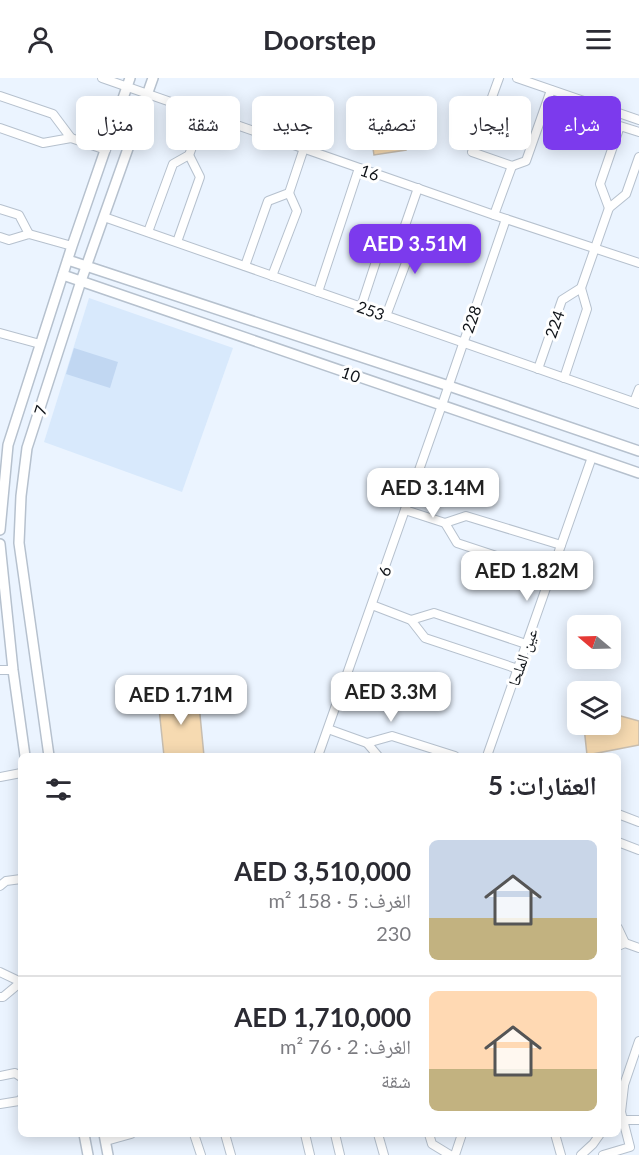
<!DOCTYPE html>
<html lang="ar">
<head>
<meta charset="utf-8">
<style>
  body { margin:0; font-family:Lato,"Noto Naskh Arabic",sans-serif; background:#f7f7f7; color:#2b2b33; direction:rtl; height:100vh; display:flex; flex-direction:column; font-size:22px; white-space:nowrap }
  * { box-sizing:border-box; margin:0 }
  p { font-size:20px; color:#7c7c81 }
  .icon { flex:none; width:33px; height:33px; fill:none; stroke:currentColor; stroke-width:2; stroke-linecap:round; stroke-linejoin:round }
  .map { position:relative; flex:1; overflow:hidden; direction:ltr }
  .side { position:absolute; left:18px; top:675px; width:603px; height:384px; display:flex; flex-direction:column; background:#fff; border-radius:9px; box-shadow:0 3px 15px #0003; direction:rtl }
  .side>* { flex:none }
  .top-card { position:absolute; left:18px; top:18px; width:603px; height:54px; direction:rtl; display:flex; gap:12px }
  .needle { width:39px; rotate:289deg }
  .controls { position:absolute; left:567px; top:537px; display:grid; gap:12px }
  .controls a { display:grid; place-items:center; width:54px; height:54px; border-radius:9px; background:#fff; box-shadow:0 3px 15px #0003; font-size:30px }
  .price { position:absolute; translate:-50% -51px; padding:0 14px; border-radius:12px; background:#fff; color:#222; font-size:20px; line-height:39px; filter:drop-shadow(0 2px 3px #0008) }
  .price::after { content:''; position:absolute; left:50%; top:36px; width:18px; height:14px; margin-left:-9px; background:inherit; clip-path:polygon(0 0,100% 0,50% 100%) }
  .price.selected { background:#7c3aed; color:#fff }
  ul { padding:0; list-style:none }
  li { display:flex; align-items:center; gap:18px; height:150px; padding:0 24px }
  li+li { border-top:2px solid #e1e1e2 }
  li span { display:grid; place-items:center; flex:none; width:168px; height:120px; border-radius:9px; color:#555 }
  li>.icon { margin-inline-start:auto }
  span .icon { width:72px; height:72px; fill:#fffc; stroke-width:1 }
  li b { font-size:26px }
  h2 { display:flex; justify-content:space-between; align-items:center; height:72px; padding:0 24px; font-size:26px }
  .tag { padding:0 21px; border-radius:9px; background:#fff; box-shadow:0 3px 15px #0003; font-size:21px; line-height:54px }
  .tag.selected { background:#7c3aed; color:#fff }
  header { display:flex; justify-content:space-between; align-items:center; height:78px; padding:0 24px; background:#fff; font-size:27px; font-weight:700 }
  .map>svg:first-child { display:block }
  .built { fill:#d8e9fc }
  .green { fill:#c1d7f2 }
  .building { fill:#f6dab1; stroke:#c7bdaf; stroke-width:1.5 }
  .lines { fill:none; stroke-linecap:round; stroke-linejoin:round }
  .minor-casing { stroke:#b6c1ce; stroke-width:10 }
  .tertiary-casing { stroke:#b6c1ce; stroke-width:12 }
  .minor { stroke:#fff; stroke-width:8 }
  .tertiary { stroke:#fff; stroke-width:9 }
  .labels { text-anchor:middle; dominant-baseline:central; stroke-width:6; stroke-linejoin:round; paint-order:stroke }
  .street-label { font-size:16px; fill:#101419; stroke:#fff }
</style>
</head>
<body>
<header><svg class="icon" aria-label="menu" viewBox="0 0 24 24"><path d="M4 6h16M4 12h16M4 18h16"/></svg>Doorstep<svg class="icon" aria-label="person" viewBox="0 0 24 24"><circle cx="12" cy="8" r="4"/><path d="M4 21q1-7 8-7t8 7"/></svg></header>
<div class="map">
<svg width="639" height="1077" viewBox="0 0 639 1077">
  <rect width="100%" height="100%" fill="#ebf4ff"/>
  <path class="built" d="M89,220L233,270L182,414L44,364Z"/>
  <path class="green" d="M74,270L118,284L110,310L66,296Z"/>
  <g class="building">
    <path d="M400,34L406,72L374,77L368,38Z"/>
    <path d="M198,616L204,678H164L158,621Z"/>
    <path d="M610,635L639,643V667L587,677L584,649L586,646H610Z"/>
  </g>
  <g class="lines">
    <g class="minor-casing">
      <g id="minor">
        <path d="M102,0L494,137L639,185"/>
        <path d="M499,0L472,74L512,88L526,83L551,12"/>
        <path d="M517,0L639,42"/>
        <path d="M0,18L53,36L71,60"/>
        <path d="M0,50L43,65L71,60L106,72"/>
        <path d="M609,130L600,106L620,48L639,54"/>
        <path d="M0,131L19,137L29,156"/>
        <path d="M494,137L512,88"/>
        <path d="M104,139L639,326"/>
        <path d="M148,154L173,86L189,77L205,36"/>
        <path d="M0,159L9,162L29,156L72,168"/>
        <path d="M177,164L200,99L189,77"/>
        <path d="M245,188L268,123L289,115L304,70"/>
        <path d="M272,198L297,133L289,115"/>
        <path d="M318,214L359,90"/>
        <path d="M361,229L382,165L401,159L418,110"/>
        <path d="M386,238L410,174L401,159"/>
        <path d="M0,255L40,266"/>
        <path d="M538,291L562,222L581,210L609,130L626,116L639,79"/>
        <path d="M564,300L587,231L581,210"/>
        <path d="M634,324L639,311"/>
        <path d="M405,432L445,445"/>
        <path d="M551,496L457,465L445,445L466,438L561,467"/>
        <path d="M372,527L411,542"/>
        <path d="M518,591L425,560L411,542L434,535L526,566"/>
        <path d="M0,592H13"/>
        <path d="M328,651L367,665"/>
        <path d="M318,678L442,327L506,141"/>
        <path d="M378,678L367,665L392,658L455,678"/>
        <path d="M487,678L592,379"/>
        <path d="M0,699L21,695"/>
        <path d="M618,736L639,744"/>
        <path d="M618,764L639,772"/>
        <path d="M0,808L6,803L21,801"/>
        <path d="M618,850L625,865"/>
        <path d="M618,868L625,865L639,870"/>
        <path d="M0,894L21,904"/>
        <path d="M0,919H3L21,904"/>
        <path d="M0,998L15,995L21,999"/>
        <path d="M623,1010L639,963"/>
        <path d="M0,1026L19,1023L21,1021"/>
        <path d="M623,1042H639"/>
        <path d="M194,1056L201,1077"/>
        <path d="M225,1056L231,1077"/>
        <path d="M305,1056L310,1077"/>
        <path d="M335,1056L340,1077"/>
        <path d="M378,1056L384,1077"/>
        <path d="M429,1056L432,1066L450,1077"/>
        <path d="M555,1056L561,1077"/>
        <path d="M106,1063L131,1056"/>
        <path d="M455,1077L462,1056"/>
        <path d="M581,1077L593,1066L600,1056"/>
        <path d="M603,1077L630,1069L621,1034L624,1008"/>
      </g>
    </g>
    <g class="tertiary-casing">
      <g id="tertiary">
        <path d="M68,182L449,308L639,373"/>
        <path d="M63,197L639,395"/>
        <path d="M0,452L8,367L72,168L130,0"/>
        <path d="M0,466L13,592L25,678"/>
        <path d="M49,678L19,465L21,418L27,370L81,203L153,0"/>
        <path d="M84,1056L88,1077"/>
        <path d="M104,1056L108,1077"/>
      </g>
    </g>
    <use href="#minor" class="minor"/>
    <use href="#tertiary" class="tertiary"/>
  </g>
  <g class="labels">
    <g class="street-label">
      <text transform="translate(370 94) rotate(19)">16</text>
      <text transform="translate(371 232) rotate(19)">253</text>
      <text transform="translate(471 241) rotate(-71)">228</text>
      <text transform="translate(554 246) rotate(-71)">224</text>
      <text transform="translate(351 296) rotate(19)">10</text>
      <text transform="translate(40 332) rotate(-72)">7</text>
      <text transform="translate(384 493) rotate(-71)">6</text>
      <text transform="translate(522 579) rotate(-71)">عين الملحا</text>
    </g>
  </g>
</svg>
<div class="controls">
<a><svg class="needle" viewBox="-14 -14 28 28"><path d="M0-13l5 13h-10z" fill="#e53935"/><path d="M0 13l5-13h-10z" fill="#7c7c81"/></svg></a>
<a><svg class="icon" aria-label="layers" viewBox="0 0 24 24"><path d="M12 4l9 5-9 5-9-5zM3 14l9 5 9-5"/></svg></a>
</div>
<b class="price selected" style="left:415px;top:197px">AED 3.51M</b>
<b class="price" style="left:433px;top:441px">AED 3.14M</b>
<b class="price" style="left:527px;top:524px">AED 1.82M</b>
<b class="price" style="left:391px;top:645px">AED 3.3M</b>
<b class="price" style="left:181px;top:648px">AED 1.71M</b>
<div class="top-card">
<a class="tag selected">شراء</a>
<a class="tag">إيجار</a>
<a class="tag">تصفية</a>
<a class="tag">جديد</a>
<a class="tag">شقة</a>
<a class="tag">منزل</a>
</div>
<section class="side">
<h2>العقارات: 5<svg class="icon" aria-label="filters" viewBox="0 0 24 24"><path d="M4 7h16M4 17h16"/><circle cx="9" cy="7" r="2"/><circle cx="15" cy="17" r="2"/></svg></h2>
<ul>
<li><span style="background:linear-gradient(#c9d6e8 65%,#c2b280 0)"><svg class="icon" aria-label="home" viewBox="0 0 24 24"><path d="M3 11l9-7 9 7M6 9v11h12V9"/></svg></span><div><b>AED 3,510,000</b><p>الغرف: 5 · 158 m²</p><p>230</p></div></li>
<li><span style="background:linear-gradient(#ffd9b3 65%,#c2b280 0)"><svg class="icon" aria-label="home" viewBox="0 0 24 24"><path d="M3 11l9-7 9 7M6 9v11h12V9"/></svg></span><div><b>AED 1,710,000</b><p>الغرف: 2 · 76 m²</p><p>شقة</p></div></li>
</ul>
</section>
</div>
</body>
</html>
